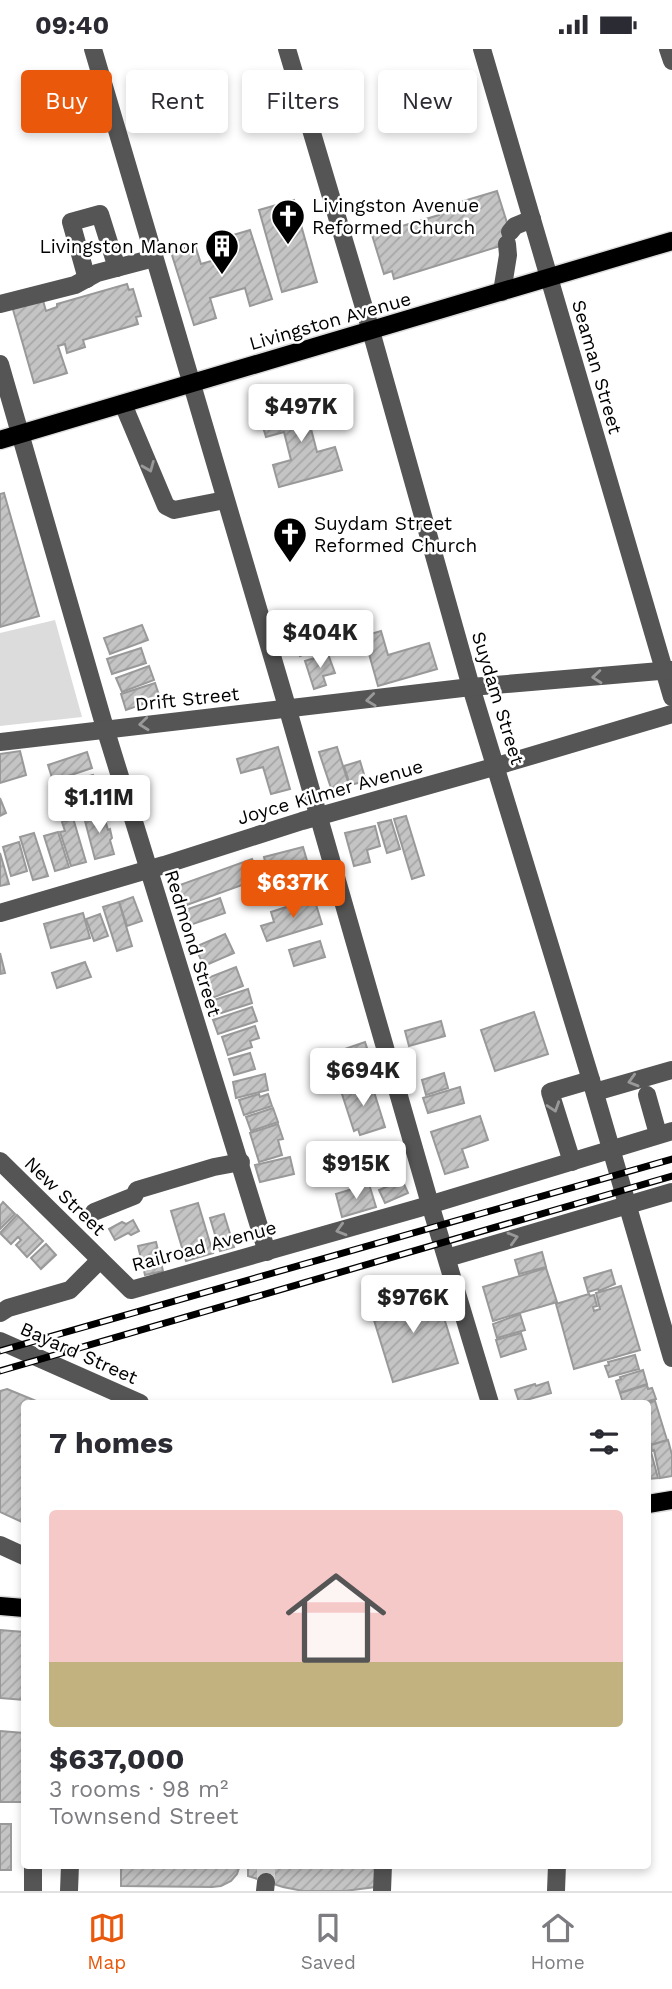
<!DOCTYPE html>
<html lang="en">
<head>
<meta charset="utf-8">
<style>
  body { margin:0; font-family:"Work Sans",sans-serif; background:#f7f7f7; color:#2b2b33; height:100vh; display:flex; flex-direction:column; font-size:26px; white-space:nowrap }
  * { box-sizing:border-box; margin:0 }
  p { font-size:23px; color:#7c7c81 }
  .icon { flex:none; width:38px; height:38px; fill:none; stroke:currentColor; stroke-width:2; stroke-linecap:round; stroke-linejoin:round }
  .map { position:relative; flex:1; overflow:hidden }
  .drawer { position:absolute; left:21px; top:1351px; width:630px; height:469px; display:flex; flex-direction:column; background:#fff; border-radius:7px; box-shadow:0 4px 10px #0003 }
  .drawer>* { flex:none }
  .banner { position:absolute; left:21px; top:21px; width:630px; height:63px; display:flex; gap:14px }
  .price { position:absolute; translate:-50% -60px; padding:0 16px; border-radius:7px; background:#fff; color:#222; font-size:23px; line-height:46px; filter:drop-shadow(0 2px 4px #0008) }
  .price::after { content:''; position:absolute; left:50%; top:42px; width:21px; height:16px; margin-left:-10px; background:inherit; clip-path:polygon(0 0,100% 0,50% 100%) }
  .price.selected { background:#ea580c; color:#fff }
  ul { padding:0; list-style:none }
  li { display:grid; align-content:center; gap:14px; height:371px; padding:0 28px }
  li span { display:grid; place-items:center; height:217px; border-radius:7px; color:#555 }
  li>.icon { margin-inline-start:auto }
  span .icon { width:126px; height:126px; fill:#fffc; stroke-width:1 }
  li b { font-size:30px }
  h2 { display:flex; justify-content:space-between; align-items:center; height:84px; padding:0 28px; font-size:30px }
  .chip { padding:0 24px; border-radius:7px; background:#fff; box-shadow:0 4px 10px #0003; font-size:24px; line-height:63px }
  .chip.selected { background:#ea580c; color:#fff }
  .status { display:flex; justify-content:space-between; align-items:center; height:49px; padding:0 35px; background:#fff; direction:ltr }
  .status svg { height:19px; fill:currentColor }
  .tabs { display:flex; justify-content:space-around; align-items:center; height:98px; border-top:2px solid #e1e1e2; background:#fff; font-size:19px; color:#7c7c81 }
  .tabs a { display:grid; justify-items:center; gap:4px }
  .tabs .selected { color:#ea580c }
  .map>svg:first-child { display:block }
  .grass { fill:#dcdcdc }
  .building { fill:url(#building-hatch); stroke:#999; stroke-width:2 }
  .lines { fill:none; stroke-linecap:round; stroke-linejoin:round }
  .minor-tunnel { stroke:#d9d9d9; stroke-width:18; stroke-dasharray:18 9; stroke-linecap:butt }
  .major-casing { stroke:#dbdbdb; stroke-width:21 }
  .minor { stroke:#555; stroke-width:18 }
  .major { stroke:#000; stroke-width:18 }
  .rail-casing { stroke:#000; stroke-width:7 }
  .rail { stroke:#fff; stroke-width:4.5; stroke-dasharray:13; stroke-linecap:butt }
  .oneway { stroke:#999 }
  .labels { text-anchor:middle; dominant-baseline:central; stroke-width:5; stroke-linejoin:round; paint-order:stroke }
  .poi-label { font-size:19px; fill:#000; stroke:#fff; text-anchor:start }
  .street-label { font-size:19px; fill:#000; stroke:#fff }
</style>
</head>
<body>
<div class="status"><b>09:40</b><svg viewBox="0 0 49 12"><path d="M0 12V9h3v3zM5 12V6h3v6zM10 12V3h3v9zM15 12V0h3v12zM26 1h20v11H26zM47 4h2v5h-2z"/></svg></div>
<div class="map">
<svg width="672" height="1842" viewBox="0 0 672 1842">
  <defs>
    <pattern id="building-hatch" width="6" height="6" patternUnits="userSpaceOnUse" patternTransform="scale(1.75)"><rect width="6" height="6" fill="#c4c4c4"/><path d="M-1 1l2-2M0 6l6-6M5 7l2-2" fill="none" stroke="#a7a7a7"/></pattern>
  </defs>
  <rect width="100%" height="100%" fill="#fff"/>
  <path class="grass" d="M55,571L82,668L0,677V584Z"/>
  <g class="building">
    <path d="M497,142L513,193L394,230L392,222L384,225L372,186L439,166L437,160Z"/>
    <path d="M294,151L317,233L282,243L259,161Z"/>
    <path d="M250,181L272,250L250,257L245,239L210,249L216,269L194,276L171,203L195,196L201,215L235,205L230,187Z"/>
    <path d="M127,235L129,241L133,240L141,267L136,268L138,275L83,291L85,298L67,304L65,295L58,297L67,324L34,334L12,257L42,248L46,262L57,258V255Z"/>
    <path d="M322,351L327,371L310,376L317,403L335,398L342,421L279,438L273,416L291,411L284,383L266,388L260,368Z"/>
    <path d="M4,444L39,567L0,578V445Z"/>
    <path d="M142,576L148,591L110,605L104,589Z"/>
    <path d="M328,580L333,595L300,607L295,593Z"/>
    <path d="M381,582L388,606L429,594L437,620L378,637L364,587Z"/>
    <path d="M141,599L146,614L112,625L107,610Z"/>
    <path d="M328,605L335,624L323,627L326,636L314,640L305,612Z"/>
    <path d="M149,617L154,631L122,643L116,629Z"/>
    <path d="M155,634L160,649L126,661L121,645Z"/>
    <path d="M278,698L290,740L271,745L263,718L241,724L237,710Z"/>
    <path d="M337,698L349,736L332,742L319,703Z"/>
    <path d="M20,702L26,726L0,734V705Z"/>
    <path d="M87,703L92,719L53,732L48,716Z"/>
    <path d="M360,712L366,732L350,736L344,717Z"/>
    <path d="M93,726L97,743L75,749L71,732Z"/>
    <path d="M0,749L6,764L0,767Z"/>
    <path d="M102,760L108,781L110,780L112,789L110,791L114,805L95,810L85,772L89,771L87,764Z"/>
    <path d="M406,767L424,826L412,830L394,770Z"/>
    <path d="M73,769L86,813L71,817L60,783L65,782L62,773Z"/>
    <path d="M391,771L400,800L387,804L378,774Z"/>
    <path d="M375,777L380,797L367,801L370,813L354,817L345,784Z"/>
    <path d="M58,783L69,818L55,822L44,787Z"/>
    <path d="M34,784L48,827L33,831L20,788Z"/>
    <path d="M19,793L27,822L11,827L3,798Z"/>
    <path d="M303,798L308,815L268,825L264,808Z"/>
    <path d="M0,804L9,835L0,837Z"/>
    <path d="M252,810L259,827L244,832L245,835L184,857L177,837Z"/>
    <path d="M309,817L318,844L296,851L291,837L281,840L277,826Z"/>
    <path d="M133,848L142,872L127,877L119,853Z"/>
    <path d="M220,849L225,864L190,876L185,861Z"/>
    <path d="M314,849L322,875L267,892L261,877L274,873L271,863Z"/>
    <path d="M119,853L132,897L117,902L103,858Z"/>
    <path d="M83,864L90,889L51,899L44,875Z"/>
    <path d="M100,865L108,887L94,892L86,870Z"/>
    <path d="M225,885L234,904L204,917L195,898Z"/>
    <path d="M320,892L325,908L294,917L289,901Z"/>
    <path d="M0,904L5,924L0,925Z"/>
    <path d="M85,913L91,928L57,939L52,924Z"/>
    <path d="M236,918L243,937L212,949L205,930Z"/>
    <path d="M248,940L252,954L212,967L208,953Z"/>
    <path d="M252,958L257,972L218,985L213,971Z"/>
    <path d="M534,963L548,1005L495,1022L481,981Z"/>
    <path d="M441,972L445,987L409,997L405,982Z"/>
    <path d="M255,977L259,989L250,992L252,998L228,1006L222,988Z"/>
    <path d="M365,993L370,1008L335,1019L330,1005Z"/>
    <path d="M250,1004L255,1020L234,1026L229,1010Z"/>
    <path d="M370,1011L375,1026L339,1036L335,1021Z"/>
    <path d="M444,1024L448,1039L426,1046L422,1031Z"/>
    <path d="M265,1025L268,1041L236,1049L233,1033Z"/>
    <path d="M370,1030L385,1078L360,1086L358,1080L354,1082L341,1042L353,1038L352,1036Z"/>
    <path d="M460,1038L464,1054L428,1064L423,1049Z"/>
    <path d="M259,1045L260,1048L268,1045L272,1057L244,1066L239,1051Z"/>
    <path d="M273,1059L278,1073L251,1082L246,1068Z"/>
    <path d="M480,1067L488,1091L462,1100L468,1118L445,1125L431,1083Z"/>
    <path d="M278,1075L283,1090L278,1091L282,1106L259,1113L250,1084Z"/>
    <path d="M290,1108L294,1125L260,1133L255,1116Z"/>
    <path d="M395,1115L408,1144L385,1154L379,1141L391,1136L384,1119Z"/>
    <path d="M369,1135L376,1158L342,1168L336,1145Z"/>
    <path d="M3,1153L15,1165L0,1180V1157Z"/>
    <path d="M198,1154L213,1204L186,1212L171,1162Z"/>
    <path d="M224,1165L234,1198L220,1202L210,1169Z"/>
    <path d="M17,1166L43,1192L27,1208L16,1196L21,1191L18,1188L11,1195L0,1184Z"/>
    <path d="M133,1171L139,1182L131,1186L128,1184L115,1191L109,1180L122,1173L126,1175Z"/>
    <path d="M156,1193L163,1222L145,1226L138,1197Z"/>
    <path d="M46,1195L56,1206L41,1220L31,1209Z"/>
    <path d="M542,1203L546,1218L519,1225L515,1211Z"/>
    <path d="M546,1219L557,1253L493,1272L483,1238Z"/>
    <path d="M611,1221L615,1235L599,1242L598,1240L588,1243L584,1229Z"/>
    <path d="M621,1237L640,1301L574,1320L556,1255L589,1245L590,1247L594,1246L597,1257L593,1258L594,1262L600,1260L596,1244Z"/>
    <path d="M436,1243L458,1314L393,1333L369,1255L403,1245L406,1253Z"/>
    <path d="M520,1265L525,1281L497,1289L493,1275Z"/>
    <path d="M521,1284L526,1300L501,1308L496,1291Z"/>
    <path d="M635,1306L639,1320L609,1328L605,1317L609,1316L608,1313Z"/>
    <path d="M643,1321L647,1335L620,1344L616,1332L621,1330L620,1328Z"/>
    <path d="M548,1333L551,1344L519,1353L515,1341L535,1335L536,1337Z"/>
    <path d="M647,1336L648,1340L652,1339L656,1350L642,1354H623L620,1344Z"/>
    <path d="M7,1340L41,1354H24V1474L0,1463V1342Z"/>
    <path d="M655,1352L667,1391L651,1396L648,1385V1354H646Z"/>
    <path d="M668,1391L672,1406V1427L660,1429L654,1401L652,1402L651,1396Z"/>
    <path d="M648,1402V1404L651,1403L658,1429L648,1430Z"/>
    <path d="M0,1581L24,1583V1651L0,1649Z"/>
    <rect x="648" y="1642" width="1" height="51"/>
    <path d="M0,1682L24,1684V1753H0Z"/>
    <rect x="0" y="1775" width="11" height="46"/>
    <path d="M121,1816H240L237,1825L231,1832L221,1837L212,1838L121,1837Z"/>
    <path d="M248,1816H376L375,1838L345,1842H303L283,1838L248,1827Z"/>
  </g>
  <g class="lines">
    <path class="minor-tunnel" d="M266,1816V1833"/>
    <g class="major-casing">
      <g id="major">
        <path d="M0,391L672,192"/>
        <path d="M648,1455L672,1451"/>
        <path d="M0,1557L24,1559"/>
      </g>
    </g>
    <g class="minor">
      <path d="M93,0L288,661L430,1155L490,1354"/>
      <path d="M287,0L371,282L471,638L591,1031L672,1309"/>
      <path d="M482,0L672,648"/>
      <path d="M668,0L672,12"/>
      <path d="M510,183L515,177L532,170"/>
      <path d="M87,230L71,173L100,165L117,219"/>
      <path d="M502,243L508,206L507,195"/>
      <path d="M0,255L75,236L97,224L154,209"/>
      <path d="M0,315L105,679L267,1203"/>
      <path d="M123,355L166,457L174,461L225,451"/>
      <path d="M0,693L471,638L672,621"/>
      <path d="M0,864L164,816L302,772L497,717L672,665"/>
      <path d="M595,1043L672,1021"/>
      <path d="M647,1046L658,1085"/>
      <path d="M0,1112L131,1241L419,1159L672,1082"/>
      <path d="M572,1113L550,1043L591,1031"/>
      <path d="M94,1163L134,1147L137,1141L214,1118L241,1113"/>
      <path d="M447,1209L672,1143"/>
      <path d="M0,1264L8,1259L70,1241L100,1211"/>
      <path d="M0,1292L140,1354"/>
      <path d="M0,1496L24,1507"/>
      <path d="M33,1842V1816"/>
      <path d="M69,1842L70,1816"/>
      <path d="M265,1842L266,1833"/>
      <path d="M382,1842L383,1816"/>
      <path d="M556,1842L557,1816"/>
    </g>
    <use href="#major" class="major"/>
    <g class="rail-casing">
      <g id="rail">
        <path d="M0,1302L672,1110"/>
        <path d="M0,1322L672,1127"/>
      </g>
    </g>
    <use href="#rail" class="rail"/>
  </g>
  <defs><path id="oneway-chevron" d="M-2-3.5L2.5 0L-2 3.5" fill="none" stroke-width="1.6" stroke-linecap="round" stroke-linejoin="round" transform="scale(1.75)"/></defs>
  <g class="oneway">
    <use href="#oneway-chevron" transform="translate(149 418) rotate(68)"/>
    <use href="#oneway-chevron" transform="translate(597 628) rotate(175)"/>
    <use href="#oneway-chevron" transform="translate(371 651) rotate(173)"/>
    <use href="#oneway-chevron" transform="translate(144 675) rotate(174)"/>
    <use href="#oneway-chevron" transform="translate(633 1032) rotate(164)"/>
    <use href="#oneway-chevron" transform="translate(554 1058) rotate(72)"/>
    <use href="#oneway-chevron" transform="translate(341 1181) rotate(164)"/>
    <use href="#oneway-chevron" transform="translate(513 1189) rotate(-16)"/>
  </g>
  <defs>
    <g id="church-pin" transform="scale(1.75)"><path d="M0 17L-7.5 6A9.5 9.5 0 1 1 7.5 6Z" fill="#000" stroke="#fff"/><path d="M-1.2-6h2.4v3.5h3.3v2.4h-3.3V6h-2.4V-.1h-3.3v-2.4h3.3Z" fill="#fff"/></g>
    <g id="building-pin" transform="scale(1.75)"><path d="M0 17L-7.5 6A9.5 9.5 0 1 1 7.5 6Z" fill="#000" stroke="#fff"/><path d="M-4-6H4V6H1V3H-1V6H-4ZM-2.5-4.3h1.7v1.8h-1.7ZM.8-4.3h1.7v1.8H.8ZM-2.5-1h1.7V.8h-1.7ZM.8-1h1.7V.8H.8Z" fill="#fff"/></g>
  </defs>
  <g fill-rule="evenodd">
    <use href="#church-pin" x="288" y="167"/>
    <use href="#building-pin" x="222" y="197"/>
    <use href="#church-pin" x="290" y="485"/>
  </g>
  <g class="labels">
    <g class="poi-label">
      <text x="312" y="156">Livingston Avenue<tspan x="312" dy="22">Reformed Church</tspan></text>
      <text x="198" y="197" text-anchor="end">Livingston Manor</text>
      <text x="314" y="474">Suydam Street<tspan x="314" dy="22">Reformed Church</tspan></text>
    </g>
    <g class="street-label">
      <text transform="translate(330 272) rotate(-16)">Livingston Avenue</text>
      <text transform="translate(597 318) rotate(74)">Seaman Street</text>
      <text transform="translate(498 649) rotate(73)">Suydam Street</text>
      <text transform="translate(187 650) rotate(-6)">Drift Street</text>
      <text transform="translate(330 743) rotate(-16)">Joyce Kilmer Avenue</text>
      <text transform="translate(193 894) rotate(73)">Redmond Street</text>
      <text transform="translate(65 1147) rotate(44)">New Street</text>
      <text transform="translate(204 1197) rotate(-15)">Railroad Avenue</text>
      <text transform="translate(79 1304) rotate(24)">Bayard Street</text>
    </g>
  </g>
</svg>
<b class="price" style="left:301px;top:395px">$497K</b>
<b class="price" style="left:320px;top:621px">$404K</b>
<b class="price" style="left:99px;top:786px">$1.11M</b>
<b class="price selected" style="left:293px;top:871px">$637K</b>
<b class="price" style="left:363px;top:1059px">$694K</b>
<b class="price" style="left:356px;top:1152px">$915K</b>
<b class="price" style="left:413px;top:1286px">$976K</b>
<div class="banner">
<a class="chip selected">Buy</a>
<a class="chip">Rent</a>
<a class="chip">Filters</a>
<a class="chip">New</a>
</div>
<section class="drawer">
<h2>7 homes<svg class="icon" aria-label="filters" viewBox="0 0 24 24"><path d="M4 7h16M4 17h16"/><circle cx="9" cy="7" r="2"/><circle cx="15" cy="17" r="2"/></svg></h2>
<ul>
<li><span style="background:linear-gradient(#f6c9c9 70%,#c2b280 0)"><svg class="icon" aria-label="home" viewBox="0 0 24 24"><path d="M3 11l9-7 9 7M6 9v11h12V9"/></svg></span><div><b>$637,000</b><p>3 rooms · 98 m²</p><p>Townsend Street</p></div></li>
</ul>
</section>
</div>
<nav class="tabs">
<a class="selected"><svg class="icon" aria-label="map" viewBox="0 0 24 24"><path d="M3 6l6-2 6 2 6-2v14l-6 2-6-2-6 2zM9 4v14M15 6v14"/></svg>Map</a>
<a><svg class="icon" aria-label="saved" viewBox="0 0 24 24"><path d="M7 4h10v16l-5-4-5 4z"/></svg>Saved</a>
<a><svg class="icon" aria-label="home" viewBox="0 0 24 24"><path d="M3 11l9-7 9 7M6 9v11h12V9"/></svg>Home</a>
</nav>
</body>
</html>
